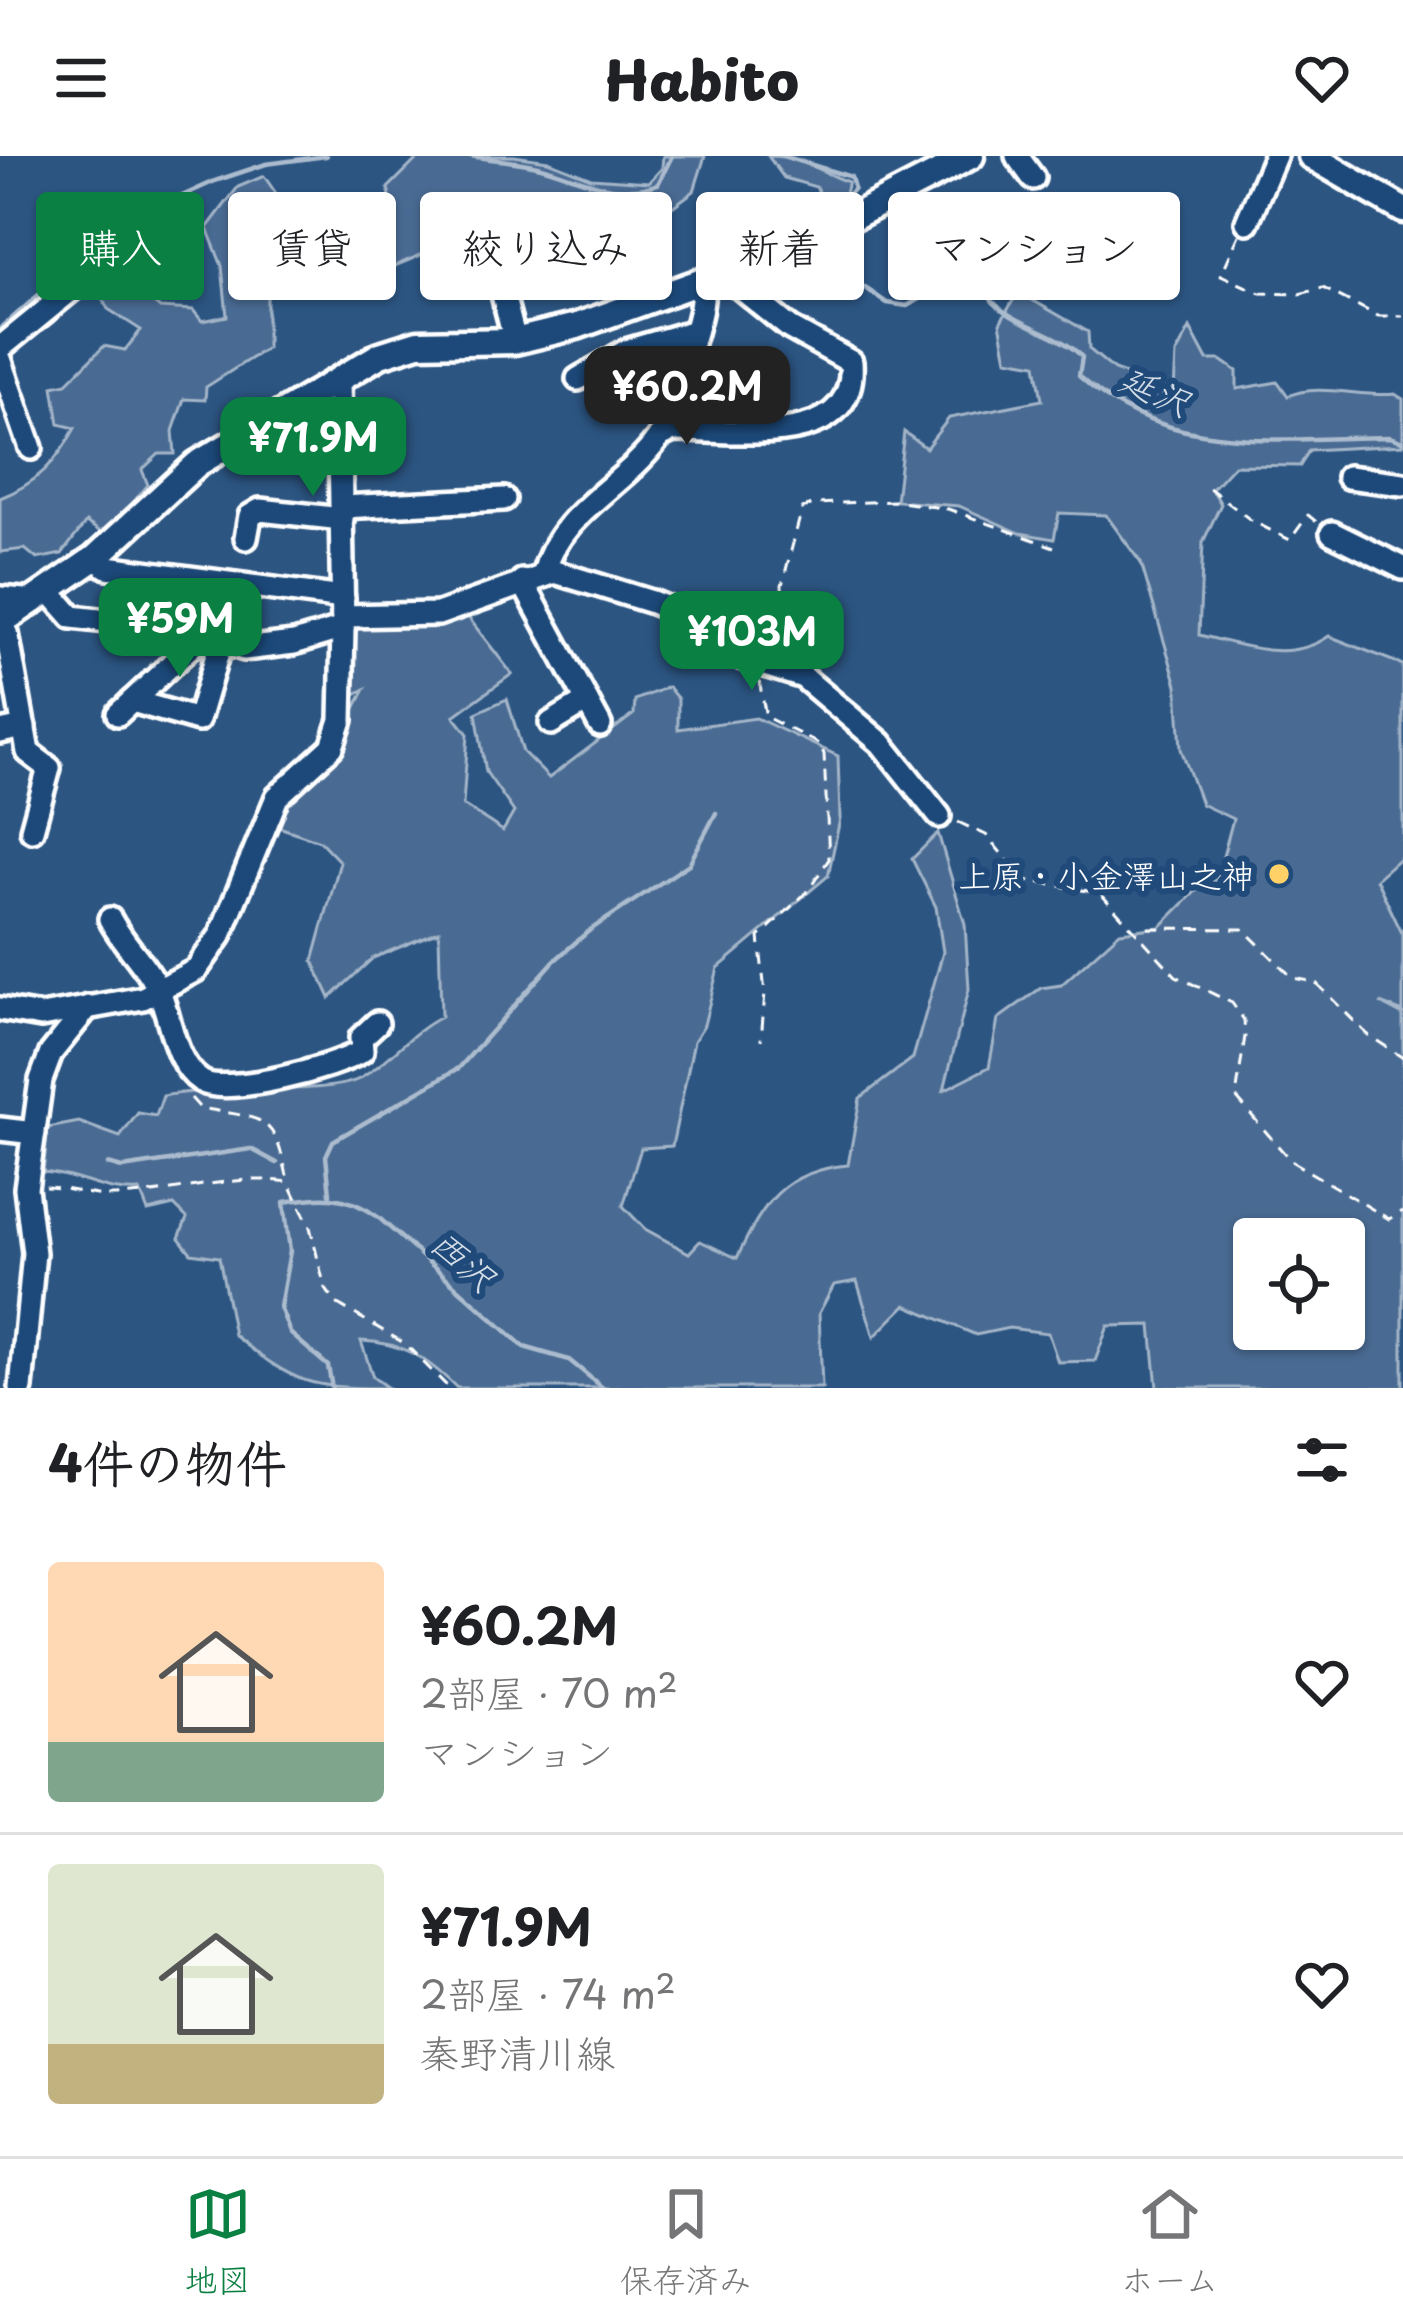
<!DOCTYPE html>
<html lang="ja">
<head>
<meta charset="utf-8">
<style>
  body { margin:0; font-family:"Playpen Sans","Klee One",sans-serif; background:#f6f6f6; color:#202124; height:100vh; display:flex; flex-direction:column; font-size:45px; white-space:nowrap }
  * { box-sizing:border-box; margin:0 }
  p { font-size:39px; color:#757577 }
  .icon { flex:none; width:66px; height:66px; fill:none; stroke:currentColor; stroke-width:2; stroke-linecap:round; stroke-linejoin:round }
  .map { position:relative; height:1232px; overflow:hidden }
  .panel { display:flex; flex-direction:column; background:#fff; flex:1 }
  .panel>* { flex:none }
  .guide { position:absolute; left:36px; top:36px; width:1332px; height:108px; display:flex; gap:24px }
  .fabs { position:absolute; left:1233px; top:1062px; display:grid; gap:24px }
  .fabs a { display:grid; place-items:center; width:132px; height:132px; border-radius:12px; background:#fff; box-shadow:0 3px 9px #0004; font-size:60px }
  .price { position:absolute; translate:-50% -102px; padding:0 27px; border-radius:24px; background:#0b8043; color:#fff; font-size:39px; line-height:78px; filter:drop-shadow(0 3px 6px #0008) }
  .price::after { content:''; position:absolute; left:50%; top:72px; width:36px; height:27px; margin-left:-18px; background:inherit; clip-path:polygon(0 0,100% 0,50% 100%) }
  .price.active { background:#222; color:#fff }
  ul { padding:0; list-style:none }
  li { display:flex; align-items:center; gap:36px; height:300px; padding:0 48px }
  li+li { border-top:3px solid #e0e0e0 }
  li span { display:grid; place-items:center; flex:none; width:336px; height:240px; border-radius:12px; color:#555 }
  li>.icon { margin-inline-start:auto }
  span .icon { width:144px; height:144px; fill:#fffc; stroke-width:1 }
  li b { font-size:51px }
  h2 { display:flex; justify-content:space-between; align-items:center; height:144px; padding:0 48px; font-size:51px }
  .pill { padding:0 42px; border-radius:12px; background:#fff; box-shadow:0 3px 9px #0004; font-size:42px; line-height:108px }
  .pill.active { background:#0b8043; color:#fff }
  header { display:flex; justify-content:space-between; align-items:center; height:156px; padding:0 48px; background:#fff; font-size:54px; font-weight:800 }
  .dock { display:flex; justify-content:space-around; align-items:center; height:168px; border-top:3px solid #e0e0e0; background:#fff; font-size:33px; color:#757577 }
  .dock a { display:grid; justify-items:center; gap:6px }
  .dock .active { color:#0b8043 }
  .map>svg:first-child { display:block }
  .green { fill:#486b92; stroke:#a4b5c8; stroke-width:3; fill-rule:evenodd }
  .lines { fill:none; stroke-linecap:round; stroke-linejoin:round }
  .stream { stroke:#acbcce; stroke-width:4.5 }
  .minor-casing { stroke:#fff; stroke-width:30 }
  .major-casing { stroke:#fff; stroke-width:33 }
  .path { stroke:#fff; stroke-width:3; stroke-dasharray:12 9; stroke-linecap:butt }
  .minor { stroke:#1f4a7a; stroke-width:21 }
  .major { stroke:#1f4a7a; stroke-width:24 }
  .poi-dot { fill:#ffd166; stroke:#1f4a7a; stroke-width:4.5 }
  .labels { text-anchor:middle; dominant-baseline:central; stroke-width:12; stroke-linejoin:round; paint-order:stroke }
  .poi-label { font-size:33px; fill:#fff; stroke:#1f4a7a; text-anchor:end }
  .water-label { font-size:36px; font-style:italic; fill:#d5dde6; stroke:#1f4a7a }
</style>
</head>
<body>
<header><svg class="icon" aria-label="menu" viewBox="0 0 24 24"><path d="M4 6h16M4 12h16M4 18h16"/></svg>Habito<svg class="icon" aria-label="heart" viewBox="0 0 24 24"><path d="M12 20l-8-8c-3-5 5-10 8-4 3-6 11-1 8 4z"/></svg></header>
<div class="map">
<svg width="1403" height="1232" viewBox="0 0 1403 1232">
  <rect width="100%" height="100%" fill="#2c5582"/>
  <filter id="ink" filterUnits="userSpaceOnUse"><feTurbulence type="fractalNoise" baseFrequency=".00833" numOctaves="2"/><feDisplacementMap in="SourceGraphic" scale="24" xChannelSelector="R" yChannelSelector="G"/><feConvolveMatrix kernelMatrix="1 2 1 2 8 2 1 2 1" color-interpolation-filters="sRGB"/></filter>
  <g filter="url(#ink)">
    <g class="green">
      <path d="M420,0H514L548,5L591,22L649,26L662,12L663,0H705L694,35L667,55L610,73L569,82L516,75L460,56L447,88L347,130L304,111L272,82L255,93L267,141V192L206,231L205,244L184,243L173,275L175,298H159L142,314L148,329L105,379L86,366L62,398L37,403L25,393L0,396V342C36,328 57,306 75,272L59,268L53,230L67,227L104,190L125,194L141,174L108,153L91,122L107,109L160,152L193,154L202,165L227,160L222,110L207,72L238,31L264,20L284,49L376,112L392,101L396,63L388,32Z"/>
      <path d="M768,0C804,0 816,15 848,26L840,56L831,57L816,31L784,22Z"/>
      <path d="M1018,136L1088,176L1089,193L1114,214L1174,235L1176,198L1190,172L1207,204H1221L1237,215V233L1278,226L1288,240C1318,226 1361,242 1395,238L1403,243V289L1309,294L1300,310L1234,309L1212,333L1221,348L1203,386L1199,479C1242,489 1289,508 1329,480L1403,509V699L1376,723L1403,779V856L1380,847L1403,859V1232H1157L1151,1169L1108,1170L1095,1205L1058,1206L1048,1177L1009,1172L976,1179L906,1149L874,1181L857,1125L834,1129L819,1157L822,1232H457C426,1202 405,1187 361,1185L373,1221L388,1232C309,1232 296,1229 234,1179L219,1101L191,1097L179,1082L187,1062L174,1049L148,1055L140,1035C105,1038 80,1019 43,1016L48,972L79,966L120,981L138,957L156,960L163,940C210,929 328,940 359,923C390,906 409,877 441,861L439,775L373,802L330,842L313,805L340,706L320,685L273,669L285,643L343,576L365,533L348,542L352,469L465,457L512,518L454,560L468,578L463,649L503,675L514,656L486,616L476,557L507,543L523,596L549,622L634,558L635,544L668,531L678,543V573L756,562L838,600L840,663L828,720L718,812L704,869L694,885L672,990L641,992L623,1050L645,1073L689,1097L700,1085L737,1102C763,1047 783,1015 848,1009L860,942L913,902L943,796L936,751L912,703L938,677L965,768L969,833L944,934L989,911L998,863L1041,832L1061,829L1120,776L1160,771L1200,731L1217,723L1233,663L1201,648L1181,593L1177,529L1141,407L1106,359L1059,357L1054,383L1020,377L959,350L896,345L904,276L926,292L949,262L1042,244L1036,208L1007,203L1000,167ZM1254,1083H1344V1173H1254Z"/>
    </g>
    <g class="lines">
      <g class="stream">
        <path d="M471,0C493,4 516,5 537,10C578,20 615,44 658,28L672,0"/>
        <path d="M783,0L851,21L854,32L844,44L845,54"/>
        <path d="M857,77L854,124L887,147L907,150L951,126L985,135C1004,169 1057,173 1082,201L1079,220C1166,301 1281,282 1390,281L1403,286"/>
        <path d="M0,173L118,69L215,25L266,8L326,0"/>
        <path d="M108,1008L122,1012L251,993L277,1007"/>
        <path d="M330,1038L326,1000L333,985L459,912L554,805L590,774L689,708L716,657"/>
        <path d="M332,1232L328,1210L290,1177L280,1151L290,1095L284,1046C323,1040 345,1037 378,1061L524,1191L569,1204L603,1232"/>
      </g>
      <g class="minor-casing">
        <g id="minor">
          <path d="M1017,0L1033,22"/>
          <path d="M1247,66L1275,0"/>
          <path d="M501,131L515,185"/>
          <path d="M0,192L136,81"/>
          <path d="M0,203L31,292"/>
          <path d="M578,223L626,195L695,175"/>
          <path d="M662,279L673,274C731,273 858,297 851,206L790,172L722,117"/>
          <path d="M1348,321L1403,328"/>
          <path d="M342,351L504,343"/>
          <path d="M1332,377L1403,412"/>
          <path d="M246,382L250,360L260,354L342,363"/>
          <path d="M95,402L107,411L343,442"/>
          <path d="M544,417C560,355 622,332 657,284C676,259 682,226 689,197C696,172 705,149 702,124"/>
          <path d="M522,425L600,569"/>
          <path d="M51,437L72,461L179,473L244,493L294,487L343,472"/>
          <path d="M0,442L36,445"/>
          <path d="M343,460L438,458L555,416L652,446L677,456L733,499L803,521L881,587L939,660"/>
          <path d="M0,467L7,477L28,596L49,612L32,674"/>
          <path d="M132,545L198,564L220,489"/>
          <path d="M118,558L203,479"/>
          <path d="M551,567L587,545"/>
          <path d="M0,576L24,571"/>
          <path d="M110,763C123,788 145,807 158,833C171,860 173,907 201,925C226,941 337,911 362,895L361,882L377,867"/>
          <path d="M0,853L41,860L143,842L196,814L220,780L277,641L332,591L341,564L343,472L339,223"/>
          <path d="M0,973L34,977"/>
          <path d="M21,1232L34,1097L26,1032L41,924L51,897L88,851"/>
        </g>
      </g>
      <g class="major-casing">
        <g id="major">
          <path d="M1311,0L1403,54"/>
          <path d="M0,467L95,402L197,308L380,199L418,187L515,185L577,170L789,94L971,0"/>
        </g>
      </g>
      <g class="path">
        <path d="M1239,79L1221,119L1260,137L1299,138L1323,132L1378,160H1403"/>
        <path d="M1209,332L1252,365L1290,384L1308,359L1319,368"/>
        <path d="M786,499L782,429L802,353L813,348L894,345L948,353L1054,391"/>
        <path d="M759,524L766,561L819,588L824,598L829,703L808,735L759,781L765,837L761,884"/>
        <path d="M958,666L986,679L1024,724L1100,737L1176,820L1232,847L1244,864L1245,880L1236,941L1291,1005L1389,1063L1403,1055"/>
        <path d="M1148,772L1243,773L1293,822L1315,826L1367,878L1403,902"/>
        <path d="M191,942L200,952C266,964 273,956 288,1024"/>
        <path d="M45,1031C67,1031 88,1040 110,1040C171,1040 226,1017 289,1026L310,1071L325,1132L336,1147L404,1187L449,1232"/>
      </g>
      <use href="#minor" class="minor"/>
      <use href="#major" class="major"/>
    </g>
  </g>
  <circle class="poi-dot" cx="1279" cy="718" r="12"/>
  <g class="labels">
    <g class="poi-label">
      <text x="1255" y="718">上原・小金澤山之神</text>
    </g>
    <g class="water-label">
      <text transform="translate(1156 233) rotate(24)">延沢</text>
      <text transform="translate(464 1103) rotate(41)">西沢</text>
    </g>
  </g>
</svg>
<div class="fabs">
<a><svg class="icon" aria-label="locate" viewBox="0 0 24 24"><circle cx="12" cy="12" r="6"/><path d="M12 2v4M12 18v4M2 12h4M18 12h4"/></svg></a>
</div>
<b class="price active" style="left:687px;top:292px">¥60.2M</b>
<b class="price" style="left:313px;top:343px">¥71.9M</b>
<b class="price" style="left:180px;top:524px">¥59M</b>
<b class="price" style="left:752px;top:537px">¥103M</b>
<div class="guide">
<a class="pill active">購入</a>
<a class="pill">賃貸</a>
<a class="pill">絞り込み</a>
<a class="pill">新着</a>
<a class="pill">マンション</a>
</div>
</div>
<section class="panel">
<h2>4件の物件<svg class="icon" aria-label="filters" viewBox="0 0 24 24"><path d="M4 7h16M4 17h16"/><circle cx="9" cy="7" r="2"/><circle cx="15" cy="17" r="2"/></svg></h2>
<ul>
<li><span style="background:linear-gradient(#ffd9b3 75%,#7fa58c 0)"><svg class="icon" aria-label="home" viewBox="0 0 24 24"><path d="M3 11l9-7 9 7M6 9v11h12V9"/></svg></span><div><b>¥60.2M</b><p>2部屋 · 70 m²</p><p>マンション</p></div><svg class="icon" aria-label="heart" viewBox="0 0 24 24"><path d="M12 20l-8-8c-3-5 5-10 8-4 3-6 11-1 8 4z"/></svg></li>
<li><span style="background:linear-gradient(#dfe7d0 75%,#c2b280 0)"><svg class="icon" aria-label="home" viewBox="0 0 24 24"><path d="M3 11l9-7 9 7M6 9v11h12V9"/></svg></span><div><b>¥71.9M</b><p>2部屋 · 74 m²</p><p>秦野清川線</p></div><svg class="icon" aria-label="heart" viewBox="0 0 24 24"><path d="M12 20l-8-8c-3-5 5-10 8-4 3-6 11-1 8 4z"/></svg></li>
</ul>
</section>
<nav class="dock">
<a class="active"><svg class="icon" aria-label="map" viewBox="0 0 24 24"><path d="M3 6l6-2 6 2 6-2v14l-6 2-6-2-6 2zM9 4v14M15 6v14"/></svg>地図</a>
<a><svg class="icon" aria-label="saved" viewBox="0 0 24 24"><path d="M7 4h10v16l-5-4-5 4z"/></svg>保存済み</a>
<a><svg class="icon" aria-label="home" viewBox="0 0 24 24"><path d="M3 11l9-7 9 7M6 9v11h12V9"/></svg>ホーム</a>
</nav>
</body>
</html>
